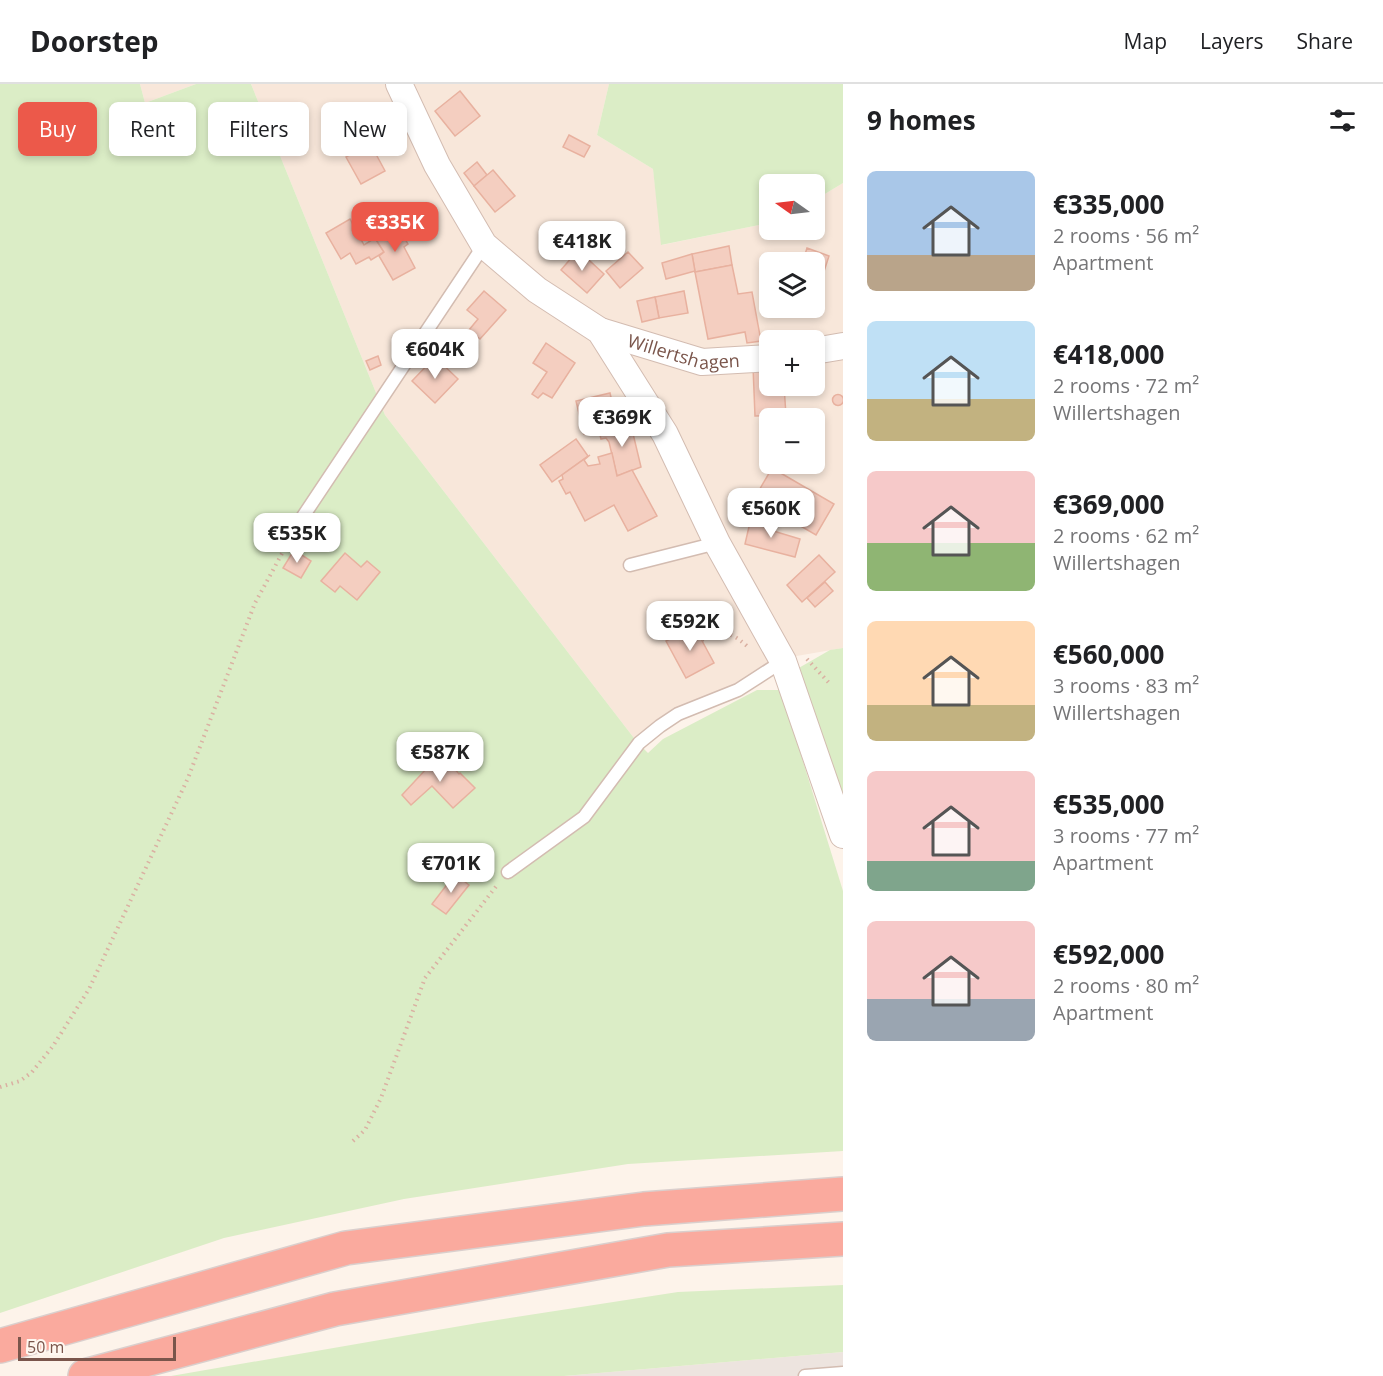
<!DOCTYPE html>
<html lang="en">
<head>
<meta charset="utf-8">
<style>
  body { margin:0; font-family:"Open Sans",sans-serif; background:#f6f6f6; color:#202124; height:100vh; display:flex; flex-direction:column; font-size:22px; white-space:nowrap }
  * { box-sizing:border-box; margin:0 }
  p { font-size:20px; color:#757577 }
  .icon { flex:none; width:33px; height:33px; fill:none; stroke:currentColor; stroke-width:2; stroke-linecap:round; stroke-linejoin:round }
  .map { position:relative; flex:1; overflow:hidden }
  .sheet { display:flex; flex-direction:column; background:#fff; width:540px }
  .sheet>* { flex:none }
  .top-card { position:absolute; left:18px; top:18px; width:570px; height:54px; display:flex; gap:12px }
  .needle { width:39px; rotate:284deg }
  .buttons { position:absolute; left:759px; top:90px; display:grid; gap:12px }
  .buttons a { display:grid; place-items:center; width:66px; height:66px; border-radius:9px; background:#fff; box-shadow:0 3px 9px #0003; font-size:30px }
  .scale { position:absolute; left:18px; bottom:15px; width:158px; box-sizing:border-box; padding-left:6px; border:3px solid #7a554b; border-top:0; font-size:16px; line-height:21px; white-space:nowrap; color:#7a554b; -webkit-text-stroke:4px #fff8f1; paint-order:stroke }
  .price { position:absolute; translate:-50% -51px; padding:0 14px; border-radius:12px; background:#fff; color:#222; font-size:20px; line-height:39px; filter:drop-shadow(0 2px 3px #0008) }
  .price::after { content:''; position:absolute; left:50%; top:36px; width:18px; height:14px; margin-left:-9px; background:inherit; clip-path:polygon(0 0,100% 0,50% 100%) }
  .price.on { background:#ec594a; color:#fff }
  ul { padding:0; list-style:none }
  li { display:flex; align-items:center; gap:18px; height:150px; padding:0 24px }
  li span { display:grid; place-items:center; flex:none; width:168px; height:120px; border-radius:9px; color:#555 }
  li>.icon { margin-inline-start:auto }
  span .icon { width:72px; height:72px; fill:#fffc; stroke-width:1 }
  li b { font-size:26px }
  h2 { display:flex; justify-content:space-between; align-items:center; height:72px; padding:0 24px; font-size:26px }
  .pill { padding:0 21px; border-radius:9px; background:#fff; box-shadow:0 3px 9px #0003; font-size:21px; line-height:54px }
  .pill.on { background:#ec594a; color:#fff }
  header { display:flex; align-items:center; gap:36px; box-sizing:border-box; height:84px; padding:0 30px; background:#fff; border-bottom:2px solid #e0e0e0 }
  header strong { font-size:28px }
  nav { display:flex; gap:33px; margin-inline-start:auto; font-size:21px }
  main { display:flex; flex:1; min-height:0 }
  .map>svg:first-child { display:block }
  .residential { fill:#f8e7da; fill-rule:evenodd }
  .industrial { fill:#ede4df }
  .green { fill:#dbedc6 }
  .building { fill:#f4cec0; stroke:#e8b19f; stroke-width:1.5 }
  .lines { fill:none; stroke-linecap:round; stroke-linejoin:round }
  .lane-casing { stroke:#d3bcb1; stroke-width:15 }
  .street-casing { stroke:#d3bcb1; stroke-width:28 }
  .highway-casing { stroke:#dacfcd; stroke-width:36 }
  .path { stroke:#dab0a2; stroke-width:4; stroke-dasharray:1.5 4.5; stroke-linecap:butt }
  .lane { stroke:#fff; stroke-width:12 }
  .street { stroke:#fff; stroke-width:26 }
  .highway { stroke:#faaa9e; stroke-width:33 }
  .labels { text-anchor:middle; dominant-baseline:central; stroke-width:6; stroke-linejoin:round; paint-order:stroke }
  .street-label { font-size:18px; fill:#7a554b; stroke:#fff8f1 }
</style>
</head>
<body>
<header>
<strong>Doorstep</strong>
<nav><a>Map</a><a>Layers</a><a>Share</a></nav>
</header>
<main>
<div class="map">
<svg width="843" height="1292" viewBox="0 0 843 1292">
  <rect width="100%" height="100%" fill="#fdf3ea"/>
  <g class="residential">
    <path d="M140,0H196L145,19Z"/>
    <path d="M251,0H609L597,51L653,85L662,161L769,139L770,146H814L815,116L843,99V564L779,575L637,658L385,331ZM770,178H814V224H770ZM770,256H814V302H770ZM770,334H814V380H770Z"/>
  </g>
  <path class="industrial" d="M843,1268V1292H564Z"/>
  <g class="green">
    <path d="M0,0H140L145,19L196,0H251L385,331L637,658L648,669L663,655L757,606H781L843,807V1067L628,1080L404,1115L224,1154L0,1229Z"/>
    <path d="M609,0H843V99L815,116L814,100H770L769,139L661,161L653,85L597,51Z"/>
    <path d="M843,564V726L797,585L830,566Z"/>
    <path d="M843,1201V1268L564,1292H171L478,1239L678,1208Z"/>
  </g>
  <g class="building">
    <path d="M460,7L480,32L455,52L435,27Z"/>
    <path d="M569,51L590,62L584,73L563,63Z"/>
    <path d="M370,59L385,87L361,100L346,73Z"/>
    <path d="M477,78L487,91L474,102L464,89Z"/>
    <path d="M493,86L515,112L495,128L474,102Z"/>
    <path d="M350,135L364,161L375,154L384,168L371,176L369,173L356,180L350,169L341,175L326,149Z"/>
    <path d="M397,141L408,160L404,163L415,184L393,196L379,172L384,168L375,154Z"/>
    <path d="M729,162L732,181L695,188L692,170Z"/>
    <path d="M807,164L829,172L815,215L814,178H799V176L803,177Z"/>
    <path d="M578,166L604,190L587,209L561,186Z"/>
    <path d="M628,168L643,184L620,204L606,187Z"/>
    <path d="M692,170L695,187L666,195L662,179Z"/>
    <path d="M732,181L738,210L752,208L761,257L747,259L745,248L708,255L695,188Z"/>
    <path d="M484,207L506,226L480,255L469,246L478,235L467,226Z"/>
    <path d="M684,207L688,229L659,234L655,213Z"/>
    <path d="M655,213L659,234L642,238L637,217Z"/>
    <path d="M433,252L453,272L444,282L424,264Z"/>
    <path d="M546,259L575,279L552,314L543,309L538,314L532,310L547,288L533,279Z"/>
    <path d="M378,272L381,281L370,286L366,277Z"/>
    <path d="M435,273L458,295L435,319L412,297Z"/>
    <path d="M770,281V302H784L786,331L755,332L753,282Z"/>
    <path d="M610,309L618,343L584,350L576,317Z"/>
    <circle cx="838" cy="316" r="5.5"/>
    <path d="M630,337L641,383L617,392L609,358L606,354L601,355L599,347Z"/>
    <path d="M576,355L588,372L552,398L540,381Z"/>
    <path d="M612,369L617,392L632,386L657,432L628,447L614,421L585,437L570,408L566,410L559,397L563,395L562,391L590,371L584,376L588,382L600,380L598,373Z"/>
    <path d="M772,384L834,420L816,451L754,415Z"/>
    <path d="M751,434L765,437V442L771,443L770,446L800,455L795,473L745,460Z"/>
    <path d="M294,466L311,477L301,494L283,484Z"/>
    <path d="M345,469L361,483L367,477L380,488L357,516L340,502L335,508L321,497Z"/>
    <path d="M819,471L835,488L802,518L787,501Z"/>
    <path d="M825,498L833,507L815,523L807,514Z"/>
    <path d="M694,542L714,579L686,594L666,557Z"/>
    <path d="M441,669L459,690L460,689L475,704L453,724L432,702L411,721L402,711Z"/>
    <path d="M455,790L469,801L446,830L432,820Z"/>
  </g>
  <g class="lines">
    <g class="lane-casing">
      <g id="lane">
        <path d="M298,440L484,161"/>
        <path d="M630,481L717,459"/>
        <path d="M508,788L584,733L639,659L660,642L678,630L738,606L783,577"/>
        <path d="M805,1292L843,1289"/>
      </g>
    </g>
    <g class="street-casing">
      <g id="street">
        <path d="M399,0L437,81L484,161L537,206L600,247L665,350L717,459L783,577L843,751"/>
        <path id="s1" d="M600,247L702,278L770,274"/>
        <path d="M814,267L843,262"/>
      </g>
    </g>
    <g class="highway-casing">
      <g id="highway">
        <path d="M0,1262L346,1164L644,1125L843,1110"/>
        <path d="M85,1292L335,1225L668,1166L843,1155"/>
      </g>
    </g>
    <g class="path">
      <path d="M702,556C722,546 730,547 747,562"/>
      <path d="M807,575L831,601"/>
      <path d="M0,1003L20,997L32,988L53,962L89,905L188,694L255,519L291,453"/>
      <path d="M353,1057L365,1046L381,1014L425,894L498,800"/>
    </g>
    <use href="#lane" class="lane"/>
    <use href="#street" class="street"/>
    <use href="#highway" class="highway"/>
  </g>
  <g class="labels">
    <g class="street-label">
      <text stroke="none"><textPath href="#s1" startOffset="87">Willertshagen</textPath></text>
    </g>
  </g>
</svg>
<div class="buttons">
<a><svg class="needle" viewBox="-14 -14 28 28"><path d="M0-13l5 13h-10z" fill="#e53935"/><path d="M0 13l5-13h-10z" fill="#757577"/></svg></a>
<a><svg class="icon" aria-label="layers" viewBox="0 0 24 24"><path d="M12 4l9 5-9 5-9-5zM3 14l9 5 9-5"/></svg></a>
<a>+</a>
<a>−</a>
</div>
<div class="scale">50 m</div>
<b class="price on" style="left:395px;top:169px">€335K</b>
<b class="price" style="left:582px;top:188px">€418K</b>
<b class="price" style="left:435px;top:296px">€604K</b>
<b class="price" style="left:622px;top:364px">€369K</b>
<b class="price" style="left:771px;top:455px">€560K</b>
<b class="price" style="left:297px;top:480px">€535K</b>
<b class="price" style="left:690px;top:568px">€592K</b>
<b class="price" style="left:440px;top:699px">€587K</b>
<b class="price" style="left:451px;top:810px">€701K</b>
<div class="top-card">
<a class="pill on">Buy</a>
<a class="pill">Rent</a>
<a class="pill">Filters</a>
<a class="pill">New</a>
</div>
</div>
<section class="sheet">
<h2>9 homes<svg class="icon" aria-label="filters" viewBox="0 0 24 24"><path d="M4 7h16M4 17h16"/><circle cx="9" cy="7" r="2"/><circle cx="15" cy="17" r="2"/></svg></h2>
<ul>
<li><span style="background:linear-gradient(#a9c7e8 70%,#b9a48a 0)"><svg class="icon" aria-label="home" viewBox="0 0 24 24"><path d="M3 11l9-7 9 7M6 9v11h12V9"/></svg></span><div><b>€335,000</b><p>2 rooms · 56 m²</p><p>Apartment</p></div></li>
<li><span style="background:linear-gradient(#bfe0f5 65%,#c2b280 0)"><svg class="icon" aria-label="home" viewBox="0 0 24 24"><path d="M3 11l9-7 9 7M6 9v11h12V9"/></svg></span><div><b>€418,000</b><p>2 rooms · 72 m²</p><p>Willertshagen</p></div></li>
<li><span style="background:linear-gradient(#f6c9c9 60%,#8fb573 0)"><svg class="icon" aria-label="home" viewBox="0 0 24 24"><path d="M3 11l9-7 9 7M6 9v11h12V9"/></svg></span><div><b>€369,000</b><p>2 rooms · 62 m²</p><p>Willertshagen</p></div></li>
<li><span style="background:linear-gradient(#ffd9b3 70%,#c2b280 0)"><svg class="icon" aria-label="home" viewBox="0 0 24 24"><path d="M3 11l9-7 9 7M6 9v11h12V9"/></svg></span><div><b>€560,000</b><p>3 rooms · 83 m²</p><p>Willertshagen</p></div></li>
<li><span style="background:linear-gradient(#f6c9c9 75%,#7fa58c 0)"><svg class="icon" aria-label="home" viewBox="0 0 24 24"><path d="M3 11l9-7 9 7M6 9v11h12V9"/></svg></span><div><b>€535,000</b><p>3 rooms · 77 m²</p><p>Apartment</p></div></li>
<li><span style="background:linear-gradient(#f6c9c9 65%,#9aa5b1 0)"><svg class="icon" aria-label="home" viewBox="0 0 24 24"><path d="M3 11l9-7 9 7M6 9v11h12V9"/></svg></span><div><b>€592,000</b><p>2 rooms · 80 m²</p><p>Apartment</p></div></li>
</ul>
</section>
</main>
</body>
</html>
